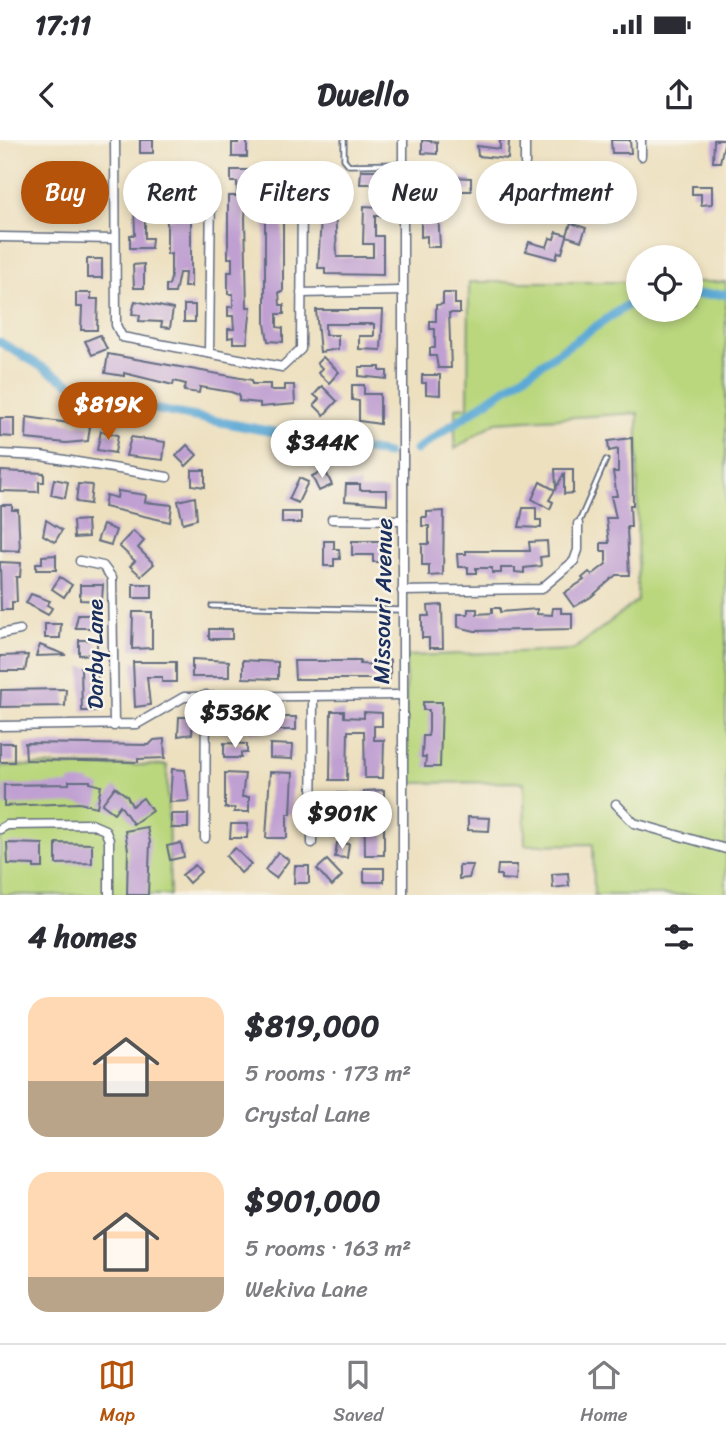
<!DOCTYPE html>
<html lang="en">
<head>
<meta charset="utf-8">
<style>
  body { margin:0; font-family:Sriracha,sans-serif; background:#f2f2f3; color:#2b2b33; height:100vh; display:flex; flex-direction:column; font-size:26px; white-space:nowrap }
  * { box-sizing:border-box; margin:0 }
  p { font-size:23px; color:#7c7c81 }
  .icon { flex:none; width:38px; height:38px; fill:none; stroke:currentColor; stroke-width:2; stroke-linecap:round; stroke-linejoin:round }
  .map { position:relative; height:755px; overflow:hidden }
  .sheet { display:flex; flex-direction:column; background:#fff; flex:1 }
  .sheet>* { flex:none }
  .top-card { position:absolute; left:21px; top:21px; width:684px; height:63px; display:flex; gap:14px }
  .controls { position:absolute; left:626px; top:105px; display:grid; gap:14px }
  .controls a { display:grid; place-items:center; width:77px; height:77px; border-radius:50%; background:#fff; box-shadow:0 4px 10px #0003; font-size:35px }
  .price { position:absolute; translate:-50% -60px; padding:0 16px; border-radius:24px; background:#fff; color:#222; font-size:23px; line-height:46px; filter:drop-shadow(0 2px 4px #0008) }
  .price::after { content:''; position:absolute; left:50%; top:42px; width:21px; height:16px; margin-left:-10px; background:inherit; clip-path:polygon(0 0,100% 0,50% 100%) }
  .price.selected { background:#b45309; color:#fff }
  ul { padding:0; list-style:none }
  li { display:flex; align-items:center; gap:21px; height:175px; padding:0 28px }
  li span { display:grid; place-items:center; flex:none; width:196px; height:140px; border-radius:21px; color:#555 }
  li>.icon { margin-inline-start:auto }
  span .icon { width:84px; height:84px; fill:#fffc; stroke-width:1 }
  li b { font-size:30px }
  h2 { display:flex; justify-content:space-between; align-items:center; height:84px; padding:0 28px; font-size:30px }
  .pill { padding:0 24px; border-radius:32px; background:#fff; box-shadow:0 4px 10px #0003; font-size:24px; line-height:63px }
  .pill.selected { background:#b45309; color:#fff }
  .status { display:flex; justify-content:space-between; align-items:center; height:49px; padding:0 35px; background:#fff; direction:ltr }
  .status svg { height:19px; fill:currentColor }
  header { display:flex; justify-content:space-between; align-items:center; height:91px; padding:0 28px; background:#fff; font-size:32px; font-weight:700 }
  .tabs { display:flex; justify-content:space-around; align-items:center; height:98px; border-top:2px solid #e1e1e2; background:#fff; font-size:19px; color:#7c7c81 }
  .tabs a { display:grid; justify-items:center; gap:4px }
  .tabs .selected { color:#b45309 }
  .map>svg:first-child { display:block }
  .green { fill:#bad77d; stroke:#6a836e; stroke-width:2 }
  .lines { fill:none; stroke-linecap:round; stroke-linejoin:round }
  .canal { stroke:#5ba9d5; stroke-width:9 }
  .building { fill:#c0a0d2 }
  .lane-casing { stroke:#646d80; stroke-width:7 }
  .street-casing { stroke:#646d80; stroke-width:11 }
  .lane { stroke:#fff; stroke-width:3.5 }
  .street { stroke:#fff; stroke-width:8 }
  .labels { text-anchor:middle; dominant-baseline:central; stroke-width:5; stroke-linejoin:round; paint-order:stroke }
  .street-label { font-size:23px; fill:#1b2f5e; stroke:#f7f3e8 }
</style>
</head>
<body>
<div class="status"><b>17:11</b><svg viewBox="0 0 49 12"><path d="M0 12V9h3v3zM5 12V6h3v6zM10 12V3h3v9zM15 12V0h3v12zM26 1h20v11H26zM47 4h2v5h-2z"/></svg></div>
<header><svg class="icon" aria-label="back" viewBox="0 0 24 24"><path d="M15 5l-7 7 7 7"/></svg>Dwello<svg class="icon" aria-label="share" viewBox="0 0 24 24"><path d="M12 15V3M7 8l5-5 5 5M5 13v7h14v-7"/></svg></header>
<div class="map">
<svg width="726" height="755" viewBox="0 0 726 755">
  <rect width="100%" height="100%" fill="#f7f3e8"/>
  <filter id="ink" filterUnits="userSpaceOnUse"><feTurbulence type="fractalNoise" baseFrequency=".0143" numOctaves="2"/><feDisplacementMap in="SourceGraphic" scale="14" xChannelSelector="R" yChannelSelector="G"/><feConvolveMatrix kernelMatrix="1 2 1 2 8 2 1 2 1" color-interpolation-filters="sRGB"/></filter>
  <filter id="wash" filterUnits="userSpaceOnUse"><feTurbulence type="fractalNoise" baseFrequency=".00686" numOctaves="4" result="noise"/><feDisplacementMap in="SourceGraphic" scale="28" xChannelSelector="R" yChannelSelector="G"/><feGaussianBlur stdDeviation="1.57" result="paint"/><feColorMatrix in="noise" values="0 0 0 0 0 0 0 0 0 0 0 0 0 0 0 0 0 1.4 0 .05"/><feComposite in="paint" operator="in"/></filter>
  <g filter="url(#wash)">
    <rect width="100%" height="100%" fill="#ede0bf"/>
    <g class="green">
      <path d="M469,142H639V170H691V142H726V755H594L593,704L525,705L524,642L406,643V516L573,510L637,461L638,273L496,282L455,309V268L468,267Z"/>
      <path d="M167,625L170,755H0V626Z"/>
    </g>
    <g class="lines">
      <g class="canal">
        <path d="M691,155L726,154"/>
        <path d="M0,202L76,247L112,261L387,314"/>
        <path d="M416,310L639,157"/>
      </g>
    </g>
    <g id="blocks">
      <g class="building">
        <rect x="140" y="0" width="13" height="13"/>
        <path d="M238,0H247V17H232V3H238Z"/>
        <path d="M422,0L437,2V14L422,13Z"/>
        <path d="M500,0H509L508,19L478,16L477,6L500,9Z"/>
        <path d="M611,0H630L631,13H612Z"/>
        <path d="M714,0H725L720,22H713Z"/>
        <path d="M231,30H249L245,78L247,167H251L247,203H233V197L228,198V189H234L233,176H228V167H233V154H228V132H232V118H228V56H237V42H231Z"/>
        <path d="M361,30H383L381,54H372V44H360Z"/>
        <path d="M278,31L283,74V152H279L280,165H284V174H277V187L283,188V202L268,201L265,184V32Z"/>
        <path d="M169,34L186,35L185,47H169Z"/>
        <path d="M421,35H436L440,107H427V96L421,97Z"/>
        <path d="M451,37L471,38V51H460V56H451Z"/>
        <path d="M340,43L341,55L338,62H335L337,117H373V104H363L364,66L381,67V76H375V96H383V135L325,134V128H318L323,44Z"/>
        <path d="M692,46H712V64L701,65V54H692Z"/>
        <path d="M173,59L191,60V147H184L185,133H179L175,153H166V145H169L171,138V114H167V79H173Z"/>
        <path d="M134,64H145V98H152L151,108H130V95H135Z"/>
        <path d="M571,83L586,88L581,101L567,96L562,113L558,112L556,119L526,111L529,102L547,107L550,98L554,99L556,92L567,95Z"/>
        <rect x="87" y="119" width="15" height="19"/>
        <path d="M144,124V148H134L133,125Z"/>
        <path d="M76,153H91V159H98L97,190H81L82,167H76Z"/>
        <path d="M443,153H455V164H460V173H449L451,228H438L436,216H430V208H435V189H430V181H436V165L443,164Z"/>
        <path d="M135,161L173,169L170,188L161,187L162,182L139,181L140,175L132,174Z"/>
        <rect x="184" y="165" width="11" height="17"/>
        <path d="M316,170H383L381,210L359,209V196H374V184H325V195H338V209L320,212Z"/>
        <path d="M100,195L107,209L92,215L85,201Z"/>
        <path d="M108,214L252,240V244H270V250H285V245H294L295,264L260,267V263L239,261V255L231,252L200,247L199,253L184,251L186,244L174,241L173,245L124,233V236L105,233Z"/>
        <path d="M323,217L339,232L329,243L318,233L322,228L317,223Z"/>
        <path d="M359,227H380V231H387V239L359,236Z"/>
        <path d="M422,235H440V255L426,254V243H422Z"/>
        <path d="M352,245H364V254H380V284L359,281V261L352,260Z"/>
        <path d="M322,246L337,261L324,275L314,265L319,259L314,255Z"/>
        <path d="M27,277L90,286L88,301L66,303L26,299Z"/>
        <path d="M0,278H14V297L0,296Z"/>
        <path d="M101,291L118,295L115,313L97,310Z"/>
        <path d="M131,297L165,302L163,320L126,316Z"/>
        <path d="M632,298L633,365H630L631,387H627L629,435H616L591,457L574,467L564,453L584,440L582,438L589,432L592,435L606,424V411H601V403H609L606,378H616L611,356H617L613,332H618V309L609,311L608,301Z"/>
        <path d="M187,305L197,315L186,326L176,316Z"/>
        <path d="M555,329H573V353L564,354V333L556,348Z"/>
        <path d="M192,330H205V347L192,345Z"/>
        <path d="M325,330L332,345L319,351L312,336Z"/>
        <path d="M1,331L44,333V342H39V352L0,351Z"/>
        <path d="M299,338L308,342L298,363L289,359Z"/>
        <path d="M54,339L68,342L65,358L51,355Z"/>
        <path d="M540,342L555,350L549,360L553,362L550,369L532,359Z"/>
        <path d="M78,344L92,345L90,364L76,362Z"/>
        <path d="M346,344H360V350H387V364L345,361Z"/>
        <path d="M118,351L146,355L145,362L172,365L170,382L104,367L106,355L117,358Z"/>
        <path d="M195,357L197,379L183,383L178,361Z"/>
        <path d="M1,365H12V370H18L20,411L1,410Z"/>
        <path d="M523,368H536V380H541V388L519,387Z"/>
        <path d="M444,371L443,435L429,436V425H422V404H429V386H422V377H427V372Z"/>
        <rect x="282" y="372" width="19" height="11"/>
        <path d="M46,380L62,390L55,402L43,395Z"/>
        <path d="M87,380L88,397L74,398L73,381Z"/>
        <path d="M103,385L116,390L111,405L97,401Z"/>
        <path d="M133,391L144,401L138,408L154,424L141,436L130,426L135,421L119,406Z"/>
        <path d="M324,401H334V409H339L340,419H334V426H324Z"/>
        <path d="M352,401H383L382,422H373V415H352Z"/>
        <path d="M547,401L548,416L540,417L541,426L524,428V433L515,432V428H501V433H492V428H476V433H468V427H458L457,414H466V411H530L529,402Z"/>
        <path d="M56,415V430H36V423H42V416Z"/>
        <path d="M0,422L21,423L20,437H16L17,462H12V470H1Z"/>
        <path d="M60,437L72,445L64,457L52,449Z"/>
        <rect x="133" y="444" width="19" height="14"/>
        <path d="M80,445H103L102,461L80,460Z"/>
        <path d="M31,454L50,461L47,465L52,468L48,475L26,463Z"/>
        <path d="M442,465L443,508H429V498H422V476H429L428,466Z"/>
        <path d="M492,468H500V472L537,469V474L552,475L553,468H561V473H572V489L475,491L458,487V474H468V469H477V474L492,473Z"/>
        <path d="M133,472H152V508L132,509Z"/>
        <path d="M78,475H97V488H75Z"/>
        <path d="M45,484H61L60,498H45Z"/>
        <rect x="209" y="489" width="23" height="10"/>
        <path d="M79,500H97V514L79,515Z"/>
        <path d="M40,505L66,515L36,516Z"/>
        <path d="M28,515L25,531H0V516Z"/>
        <path d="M192,519L229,521V537H192Z"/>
        <path d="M243,520L278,522V539L243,538Z"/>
        <path d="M378,520H390V539H295L294,521H360V524L378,525Z"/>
        <path d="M133,522H176V542H162V537H147L150,565L135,567Z"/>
        <path d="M81,527H98L97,571H82Z"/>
        <path d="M66,549L65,566L0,567L1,550Z"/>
        <path d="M423,562H442L440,627H425L426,617H422L423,596H428L429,591V570H423Z"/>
        <path d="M331,571H344V577L364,578V572L382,573V586H374V600H384L383,638H365L364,591H348L347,640H330Z"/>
        <path d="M237,575H263V592H249V588L221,591L219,577Z"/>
        <path d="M179,577H193L192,594L178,596Z"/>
        <rect x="276" y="577" width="20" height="13"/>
        <path d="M164,599L165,618L138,619V622L26,620L25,603L149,605L154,600Z"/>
        <rect x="0" y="603" width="14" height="19"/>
        <path d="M224,603L247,604V613H241V618H224Z"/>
        <path d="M270,604L293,605L292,619L270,618Z"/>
        <path d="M172,629L185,630L189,661L170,662Z"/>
        <path d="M270,632L293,633L291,674H287V698H266Z"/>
        <path d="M225,633L245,634L242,657H249V672H234L235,668H225Z"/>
        <path d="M69,641H90V643L101,646L97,667L79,663L4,666V645L69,644Z"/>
        <path d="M115,647L127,656L132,666L143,658L152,671L133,684L120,665L114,673L102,664Z"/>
        <path d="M384,650V715H365L364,651Z"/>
        <path d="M328,653H346L348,689L328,690Z"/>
        <rect x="171" y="674" width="17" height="14"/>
        <path d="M468,677L490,678L489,691L468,690Z"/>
        <path d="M231,684H248L247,698H230Z"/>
        <path d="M147,687L150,702L148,755H127L128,710L125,691Z"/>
        <path d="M7,703L43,704V728H34V725L8,724Z"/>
        <path d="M56,703L92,704V723L56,724Z"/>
        <path d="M181,703L184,717L170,720L167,706Z"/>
        <path d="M337,703L349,704L347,718L335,717Z"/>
        <path d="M235,708L251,724L241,733L226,716Z"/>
        <path d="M278,712L289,720L276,738L265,730Z"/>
        <path d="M327,720L342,736L332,746L317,729Z"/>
        <path d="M195,725L201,732L189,743L182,735Z"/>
        <path d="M459,725H473L469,738L459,739Z"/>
        <path d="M498,725H517L516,740L501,739V735H497Z"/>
        <path d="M295,726H309V743H294Z"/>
        <rect x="364" y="728" width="20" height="14"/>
        <path d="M568,733L569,746L553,748L552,734Z"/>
      </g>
    </g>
  </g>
  <g filter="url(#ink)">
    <use href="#blocks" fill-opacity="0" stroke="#646d80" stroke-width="2"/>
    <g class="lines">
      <g class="lane-casing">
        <g id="lane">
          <path d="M344,0V19L349,25L401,24"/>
          <path d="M579,382L606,320"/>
          <path d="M212,466L402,470"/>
        </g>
      </g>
      <g class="street-casing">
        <g id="street">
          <path d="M115,0L116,185L122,197L282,227L301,209L302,48L307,29"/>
          <path d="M525,0V23"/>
          <path d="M641,16V0"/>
          <path d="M0,97L115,99"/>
          <path d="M301,153L402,151"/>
          <path d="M209,213L211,48"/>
          <path d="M0,314L41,316L167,337"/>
          <path d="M332,379L403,380"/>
          <path d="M80,421L103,426L112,438L114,586"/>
          <path d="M402,451L541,449L574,421L578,410V384"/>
          <path d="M0,494L20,490"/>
          <path d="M0,586L137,584L184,557L401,555"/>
          <path d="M616,664L634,683L726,709"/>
          <path d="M0,689L7,685L91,684L105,690L109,700V755"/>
          <path d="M205,698L206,555"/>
          <path d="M312,703L313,556"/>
          <path d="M403,755V0"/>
        </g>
      </g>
      <use href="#lane" class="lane"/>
      <use href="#street" class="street"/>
    </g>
  </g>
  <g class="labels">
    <g class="street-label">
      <text transform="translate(383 461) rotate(-89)">Missouri Avenue</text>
      <text transform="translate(95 514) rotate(-90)">Darby Lane</text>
    </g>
  </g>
</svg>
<div class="controls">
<a><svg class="icon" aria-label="locate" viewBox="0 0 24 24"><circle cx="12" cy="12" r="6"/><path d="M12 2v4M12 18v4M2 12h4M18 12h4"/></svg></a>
</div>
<b class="price selected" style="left:108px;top:302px">$819K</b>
<b class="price" style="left:322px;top:340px">$344K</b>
<b class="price" style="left:235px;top:610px">$536K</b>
<b class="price" style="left:342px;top:711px">$901K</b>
<div class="top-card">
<a class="pill selected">Buy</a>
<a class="pill">Rent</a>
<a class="pill">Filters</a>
<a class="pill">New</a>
<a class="pill">Apartment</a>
</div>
</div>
<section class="sheet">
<h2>4 homes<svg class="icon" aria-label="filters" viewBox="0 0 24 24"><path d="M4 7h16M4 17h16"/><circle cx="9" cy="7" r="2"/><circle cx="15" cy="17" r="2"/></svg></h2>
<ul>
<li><span style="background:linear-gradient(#ffd9b3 60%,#b9a48a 0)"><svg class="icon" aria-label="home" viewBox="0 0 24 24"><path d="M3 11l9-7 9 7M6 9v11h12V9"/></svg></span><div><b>$819,000</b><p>5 rooms · 173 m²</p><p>Crystal Lane</p></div></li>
<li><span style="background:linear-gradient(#ffd9b3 75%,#b9a48a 0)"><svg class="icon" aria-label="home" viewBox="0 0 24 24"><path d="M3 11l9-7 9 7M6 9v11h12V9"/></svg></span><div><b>$901,000</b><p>5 rooms · 163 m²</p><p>Wekiva Lane</p></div></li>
</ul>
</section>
<nav class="tabs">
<a class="selected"><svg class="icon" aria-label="map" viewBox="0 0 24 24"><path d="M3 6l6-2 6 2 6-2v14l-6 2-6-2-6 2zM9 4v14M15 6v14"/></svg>Map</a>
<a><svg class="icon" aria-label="saved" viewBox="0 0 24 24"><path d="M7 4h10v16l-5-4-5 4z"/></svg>Saved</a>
<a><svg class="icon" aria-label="home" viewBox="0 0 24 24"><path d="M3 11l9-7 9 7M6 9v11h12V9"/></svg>Home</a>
</nav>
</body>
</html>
